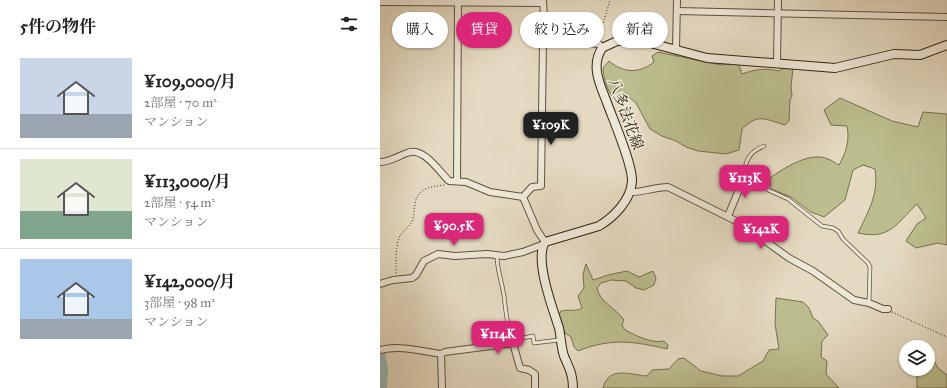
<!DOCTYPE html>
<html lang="ja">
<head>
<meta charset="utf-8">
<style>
  body { margin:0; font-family:"IM FELL Great Primer","Noto Serif JP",serif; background:#f2f2f2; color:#222; height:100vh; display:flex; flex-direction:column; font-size:15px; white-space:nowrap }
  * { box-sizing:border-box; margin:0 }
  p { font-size:13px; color:#767676 }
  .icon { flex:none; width:22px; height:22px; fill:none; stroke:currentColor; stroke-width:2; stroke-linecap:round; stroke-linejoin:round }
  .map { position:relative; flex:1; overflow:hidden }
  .panel { display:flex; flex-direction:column; background:#fff; width:380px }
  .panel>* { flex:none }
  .banner { position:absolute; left:12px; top:12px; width:380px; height:36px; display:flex; gap:8px }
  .tools { position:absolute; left:519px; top:340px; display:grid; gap:8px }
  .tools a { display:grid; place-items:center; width:36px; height:36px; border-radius:50%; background:#fff; box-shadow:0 1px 3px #0004; font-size:20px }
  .price { position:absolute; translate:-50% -34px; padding:0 9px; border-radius:8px; background:#db2777; color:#fff; font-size:13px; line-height:26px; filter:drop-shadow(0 1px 2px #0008) }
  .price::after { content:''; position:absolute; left:50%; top:24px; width:12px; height:9px; margin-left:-6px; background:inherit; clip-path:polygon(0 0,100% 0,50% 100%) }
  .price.active { background:#222; color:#fff }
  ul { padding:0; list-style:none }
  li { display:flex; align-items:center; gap:12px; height:100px; padding:0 20px }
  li+li { border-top:1px solid #e0e0e0 }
  li span { display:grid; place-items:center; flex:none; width:112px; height:80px; border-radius:0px; color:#555 }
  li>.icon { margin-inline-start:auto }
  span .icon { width:48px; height:48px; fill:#fffc; stroke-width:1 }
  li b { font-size:17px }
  h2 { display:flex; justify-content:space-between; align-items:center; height:48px; padding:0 20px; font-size:17px }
  .chip { padding:0 14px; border-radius:18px; background:#fff; box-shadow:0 1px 3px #0004; font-size:14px; line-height:36px }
  .chip.active { background:#db2777; color:#fff }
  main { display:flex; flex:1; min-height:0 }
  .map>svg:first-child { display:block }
  .green { fill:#bbbd8e; stroke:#76704d }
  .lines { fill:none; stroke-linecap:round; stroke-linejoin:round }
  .river { stroke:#9ab8bd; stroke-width:10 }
  .service-casing { stroke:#5e5139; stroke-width:4.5 }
  .minor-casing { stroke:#5e5139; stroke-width:8 }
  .secondary-casing { stroke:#32230c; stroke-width:10 }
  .path { stroke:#32230c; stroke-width:1; stroke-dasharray:1 2; stroke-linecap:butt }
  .service { stroke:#ede7d7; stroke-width:3 }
  .minor { stroke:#ede7d7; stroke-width:6 }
  .secondary { stroke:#ede7d7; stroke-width:8 }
  .labels { text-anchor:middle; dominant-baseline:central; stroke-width:3; stroke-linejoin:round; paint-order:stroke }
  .street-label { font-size:15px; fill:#32230c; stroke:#ede7d7 }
</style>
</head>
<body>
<main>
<section class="panel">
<h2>5件の物件<svg class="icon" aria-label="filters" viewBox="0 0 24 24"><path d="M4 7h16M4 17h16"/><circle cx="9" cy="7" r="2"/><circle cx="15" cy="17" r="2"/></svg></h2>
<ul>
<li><span style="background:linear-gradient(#c9d6e8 70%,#9aa5b1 0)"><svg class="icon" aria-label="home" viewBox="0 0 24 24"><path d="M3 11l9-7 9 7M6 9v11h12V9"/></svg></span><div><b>¥109,000/月</b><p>2部屋 · 70 m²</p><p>マンション</p></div></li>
<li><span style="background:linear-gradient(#dfe7d0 65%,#7fa58c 0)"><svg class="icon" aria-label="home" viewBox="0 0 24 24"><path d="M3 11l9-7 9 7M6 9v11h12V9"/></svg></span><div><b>¥113,000/月</b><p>2部屋 · 54 m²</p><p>マンション</p></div></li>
<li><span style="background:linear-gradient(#a9c7e8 75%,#9aa5b1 0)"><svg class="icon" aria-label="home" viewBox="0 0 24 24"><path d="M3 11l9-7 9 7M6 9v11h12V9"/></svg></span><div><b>¥142,000/月</b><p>3部屋 · 98 m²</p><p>マンション</p></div></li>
</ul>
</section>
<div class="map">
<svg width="567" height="388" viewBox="0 0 567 388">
  <rect width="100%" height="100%" fill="#e4dac1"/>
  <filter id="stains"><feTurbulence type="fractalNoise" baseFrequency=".005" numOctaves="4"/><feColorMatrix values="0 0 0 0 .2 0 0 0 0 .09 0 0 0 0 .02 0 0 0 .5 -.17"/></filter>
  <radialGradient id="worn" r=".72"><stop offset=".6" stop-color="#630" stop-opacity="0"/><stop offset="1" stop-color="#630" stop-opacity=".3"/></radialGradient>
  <g class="green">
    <path d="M278,52L341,65L358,63L362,74C376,69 386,68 399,71L407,66L413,68L411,87L412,96L410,100L409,121L405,125C384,119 379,113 362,129L359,150L346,154L318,151L306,147L296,141L282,136L270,129L256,103L249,97L237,101C227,93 224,80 223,68L229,61C243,73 259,74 274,62L272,56Z"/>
    <path d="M460,98L512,121L538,127L543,112L567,114V245L558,243L536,248L526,241L537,224L546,218L537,204C516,224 510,240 478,233C488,212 499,194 495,169L483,165L473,170L465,200L444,217L431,212L411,197L391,189L390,178C404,168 430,151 448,159C452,160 456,164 459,165C466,153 470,140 467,126L451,125L444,110Z"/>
    <path d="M206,264L213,280L228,275L247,271L259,277L273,271L276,278L274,285L264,290L256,288L246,281L231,280L221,283L217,288C220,303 235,307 244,320L242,325L244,329C254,335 272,344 284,341L288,345L287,349C253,341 231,338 198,351L194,347L191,337L185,333L179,315L181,311C188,309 196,312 202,308L198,296L204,288L203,274Z"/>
    <path d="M396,298L423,302L429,308L433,318L438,321L448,335L442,341L441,357L447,361L446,374L459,388H223C229,365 250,375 267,376L272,370L289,369L298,359L304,358L321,371L342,376H358L383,361L389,350L399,349L395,324Z"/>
    <path d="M548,357L553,359L558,368L567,375V388H537V369H548Z"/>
  </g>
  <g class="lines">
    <path class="river" d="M0,353L3,369L2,388"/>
    <g class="service-casing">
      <g id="service">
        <path d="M384,146C371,151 364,161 365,175L380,179L388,190L408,199L442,226L453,228L458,231L463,239L488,263L490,267L489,303"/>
        <path d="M117,256C117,270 122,282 124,296C126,312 127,328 133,343"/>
        <path d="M132,340L153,336L154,343L179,340"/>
      </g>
    </g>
    <g class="minor-casing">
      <g id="minor">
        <path d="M163,0L165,36L171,40L219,44L222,48"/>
        <path d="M0,2L163,3"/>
        <path d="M297,11L567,17"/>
        <path d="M165,36L163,41L161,186L152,187L143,197L157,230L165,242"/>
        <path d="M296,49L297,0"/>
        <path d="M397,63L398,0"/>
        <path d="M0,162C10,162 18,156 27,153C43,146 59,171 69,181L86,182L110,192L143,197"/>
        <path d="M77,181L78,0"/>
        <path d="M250,192C262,193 274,187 288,187L362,224L409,258L433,271L474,300L489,303L503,309H508"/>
        <path d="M348,216L365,175"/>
        <path d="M0,284L13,280L32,278L36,275L44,261L58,254L75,256L107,254L124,256L143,252L164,244"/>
        <path d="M0,350C20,345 41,351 61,354L62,388"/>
        <path d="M61,354L65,352L133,343L140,368L149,370L155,374V388"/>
      </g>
    </g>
    <g class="secondary-casing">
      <path id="secondary" d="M193,388C193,374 189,368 184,356C181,347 181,337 179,328C173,309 154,260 165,242L219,226C234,217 251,200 252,181C253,165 232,117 226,100C219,83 211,65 222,48L237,41L259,40L327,58L455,68L514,54L540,55L567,45"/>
    </g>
    <g class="path">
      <path d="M219,37L230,0"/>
      <path d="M16,273C16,262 15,246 20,236C23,230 31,226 33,219C35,210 33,199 41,192C46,187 57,186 64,185"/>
      <path d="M512,312L567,337"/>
    </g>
    <use href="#service" class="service"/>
    <use href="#minor" class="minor"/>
    <use href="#secondary" class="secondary"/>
  </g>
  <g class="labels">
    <g class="street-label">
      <text transform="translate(246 114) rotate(70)">八多法花線</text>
    </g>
  </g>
  <rect width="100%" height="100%" filter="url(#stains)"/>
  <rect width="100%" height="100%" fill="url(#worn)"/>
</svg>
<div class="tools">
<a><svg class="icon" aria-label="layers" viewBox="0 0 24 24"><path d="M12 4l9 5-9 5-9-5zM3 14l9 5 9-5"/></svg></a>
</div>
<b class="price active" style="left:171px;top:146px">¥109K</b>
<b class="price" style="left:365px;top:199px">¥113K</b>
<b class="price" style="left:74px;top:247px">¥90.5K</b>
<b class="price" style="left:381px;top:250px">¥142K</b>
<b class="price" style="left:118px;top:355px">¥114K</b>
<div class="banner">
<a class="chip">購入</a>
<a class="chip active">賃貸</a>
<a class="chip">絞り込み</a>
<a class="chip">新着</a>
</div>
</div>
</main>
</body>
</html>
